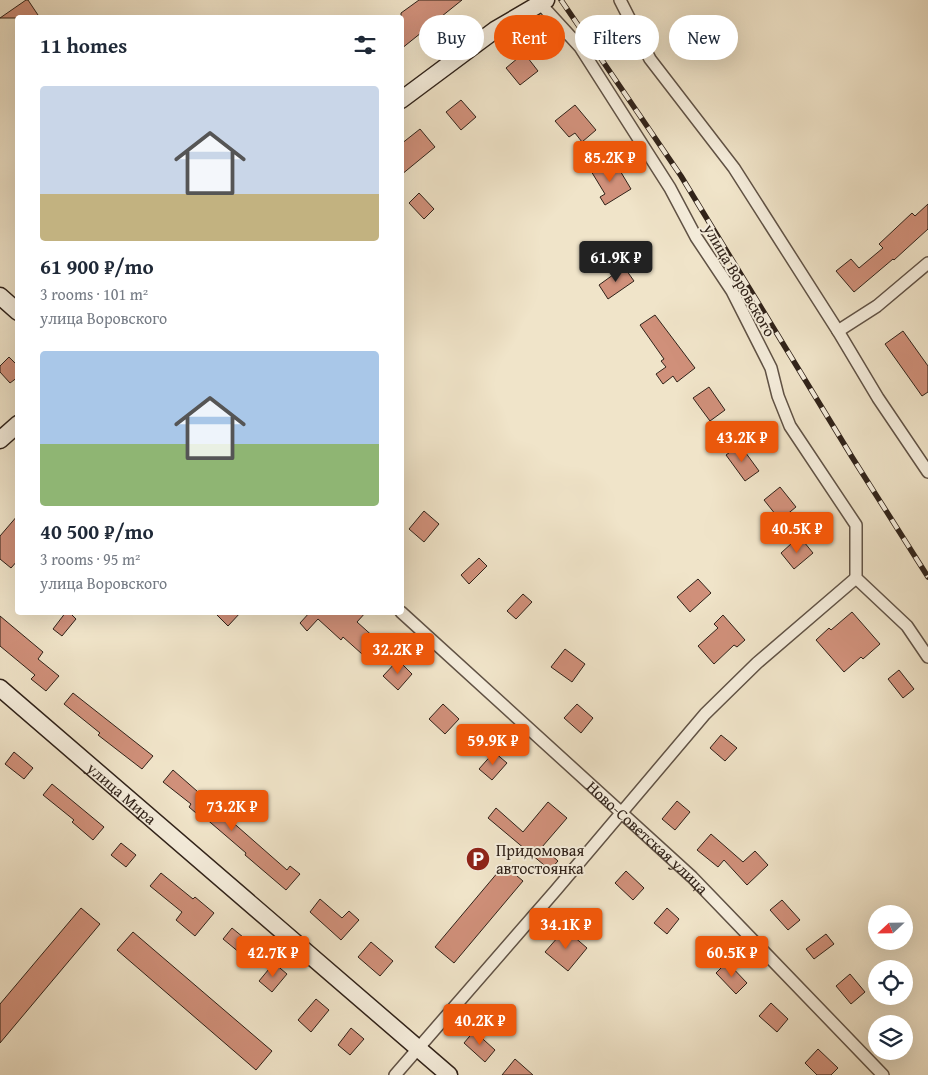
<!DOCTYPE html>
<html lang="en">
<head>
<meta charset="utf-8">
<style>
  body { margin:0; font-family:"Gentium Book Plus",serif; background:#f6f6f7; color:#1f2937; height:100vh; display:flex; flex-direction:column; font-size:19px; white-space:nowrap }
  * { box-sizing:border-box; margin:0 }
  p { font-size:16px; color:#747a83 }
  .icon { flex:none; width:28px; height:28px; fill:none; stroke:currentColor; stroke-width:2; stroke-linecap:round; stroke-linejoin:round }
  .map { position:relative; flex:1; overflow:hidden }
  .panel { position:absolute; left:15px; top:15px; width:389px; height:600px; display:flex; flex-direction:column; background:#fff; border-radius:5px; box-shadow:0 5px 20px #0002 }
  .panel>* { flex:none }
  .top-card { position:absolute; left:419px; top:15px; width:434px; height:45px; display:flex; gap:10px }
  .needle { width:32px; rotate:248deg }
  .fabs { position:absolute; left:868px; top:905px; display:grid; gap:10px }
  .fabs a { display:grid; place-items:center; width:45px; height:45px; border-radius:50%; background:#fff; box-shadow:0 5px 20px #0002; font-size:25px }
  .price { position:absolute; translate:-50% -42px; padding:0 11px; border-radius:5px; background:#ea580c; color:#fff; font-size:16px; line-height:32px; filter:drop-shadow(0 1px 2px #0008) }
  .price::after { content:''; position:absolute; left:50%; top:30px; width:15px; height:11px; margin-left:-8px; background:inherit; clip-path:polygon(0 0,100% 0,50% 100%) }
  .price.on { background:#222; color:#fff }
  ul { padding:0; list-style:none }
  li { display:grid; align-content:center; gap:10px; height:265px; padding:0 25px }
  li span { display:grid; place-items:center; height:155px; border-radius:5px; color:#555 }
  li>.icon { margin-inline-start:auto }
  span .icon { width:90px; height:90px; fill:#fffc; stroke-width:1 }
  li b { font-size:21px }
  h2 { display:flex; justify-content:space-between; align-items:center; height:60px; padding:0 25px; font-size:21px }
  .chip { padding:0 18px; border-radius:22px; background:#fff; box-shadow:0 5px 20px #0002; font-size:18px; line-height:45px }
  .chip.on { background:#ea580c; color:#fff }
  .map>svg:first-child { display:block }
  .building { fill:#d0907a; stroke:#302219 }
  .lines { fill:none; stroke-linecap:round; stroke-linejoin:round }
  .street-casing { stroke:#605245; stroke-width:14 }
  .secondary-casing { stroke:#302219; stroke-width:19 }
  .street { stroke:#f5eddc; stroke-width:11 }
  .secondary { stroke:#f5eddc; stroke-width:16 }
  .rail-casing { stroke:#302219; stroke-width:5.5 }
  .rail { stroke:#f5eddc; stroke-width:4; stroke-dasharray:11; stroke-linecap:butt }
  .labels { text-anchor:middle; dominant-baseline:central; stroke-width:4; stroke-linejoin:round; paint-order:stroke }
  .street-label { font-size:16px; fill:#302219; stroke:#f5eddc }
  .poi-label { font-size:16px; fill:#302219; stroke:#f5eddc; text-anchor:start }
</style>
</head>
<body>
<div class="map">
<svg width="928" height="1075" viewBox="0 0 928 1075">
  <rect width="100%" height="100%" fill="#f0e4c9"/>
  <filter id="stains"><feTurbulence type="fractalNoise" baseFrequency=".004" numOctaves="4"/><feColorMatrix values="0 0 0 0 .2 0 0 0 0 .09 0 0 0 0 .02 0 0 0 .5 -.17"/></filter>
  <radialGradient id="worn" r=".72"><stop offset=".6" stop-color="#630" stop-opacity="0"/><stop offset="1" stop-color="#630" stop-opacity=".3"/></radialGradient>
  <g class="building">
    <path d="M26,0H28L40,18H0Z"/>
    <path d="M419,0H462L401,49V13Z"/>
    <path d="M524,53L538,71L520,85L506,68Z"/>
    <path d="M461,100L476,117L461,130L446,112Z"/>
    <path d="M575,105L596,130L582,142L575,133L569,137L555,121Z"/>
    <path d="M420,129L435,147L401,175V144Z"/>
    <path d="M607,161L613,172L619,169L631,189L605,205L600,197L605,194L591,171Z"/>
    <path d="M419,193L434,209L424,219L409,203Z"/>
    <path d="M928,204V229L894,260L893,259L854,292L836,271L851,259L859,268L883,248L879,244L912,213L915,216Z"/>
    <path d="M624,267L634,281L608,299L599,285Z"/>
    <path d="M655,315L695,368L677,382L673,376L663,384L656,374L666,367L661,361L664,359L640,325Z"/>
    <path d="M903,331L928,366V392L922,396L885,344Z"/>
    <path d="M9,357L18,366V377L10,383L0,372V366Z"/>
    <path d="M709,387L725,410L710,421L693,398Z"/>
    <path d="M740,445L759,471L745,481L726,455Z"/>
    <path d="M780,487L796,507L780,520L764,500Z"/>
    <path d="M424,511L439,524L424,542L409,529Z"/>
    <path d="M18,515V560L11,568L0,559V536Z"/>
    <path d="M804,542L813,553L794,569L781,553L792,543L796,549Z"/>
    <path d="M479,558L487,566L469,584L461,575Z"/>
    <path d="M698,579L711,593L690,612L677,597Z"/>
    <path d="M523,594L532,602L516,619L507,611Z"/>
    <path d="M66,612H69L76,619L62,636L53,629Z"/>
    <path d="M214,612H241L228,626Z"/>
    <path d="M310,612H366L357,622L376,639L362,654L343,637L341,640L318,619L307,631L300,623Z"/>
    <path d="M852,612L880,644L863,659L861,657L844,672L816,640L829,628L831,630Z"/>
    <path d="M723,615L745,640L737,647L734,645L714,664L698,646L718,628L714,624Z"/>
    <path d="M0,616L43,652L38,659L59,676L46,691L31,679L35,675L0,646Z"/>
    <path d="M565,649L585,664L572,682L551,667Z"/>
    <path d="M398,660L412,674L398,690L383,676Z"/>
    <path d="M899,670L914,689L903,698L888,679Z"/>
    <path d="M73,693L153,756L142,769L98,735L100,733L64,704Z"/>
    <path d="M443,704L459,719L445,734L429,719Z"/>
    <path d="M577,704L593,718L581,733L564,718Z"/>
    <path d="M721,735L737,748L725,761L710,748Z"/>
    <path d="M14,752L33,768L24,779L5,764Z"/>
    <path d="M494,752L507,763L492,780L479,769Z"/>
    <path d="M173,770L287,870L290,866L300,874L286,890L245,855L246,853L204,817L203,819L189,807L191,804L163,782Z"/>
    <path d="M52,784L104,827L93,840L72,822L74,820L43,795Z"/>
    <path d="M677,801L690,812L675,830L662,819Z"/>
    <path d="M548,802L567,818L542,847L558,861L550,870L488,818L496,808L523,832Z"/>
    <path d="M711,834L743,862L755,851L768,865L747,885L724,860L718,867L697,850Z"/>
    <path d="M121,843L136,855L126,867L111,855Z"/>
    <path d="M504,865L523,881L454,963L435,947Z"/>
    <path d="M626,871L644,888L633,900L615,883Z"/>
    <path d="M161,873L193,899L195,897L214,913L195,936L176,920L182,912L150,886Z"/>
    <path d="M320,899L342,918L349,911L359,920L341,940L310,912Z"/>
    <path d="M782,900L800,920L788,930L770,910Z"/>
    <path d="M81,908L100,924L0,1043V1004Z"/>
    <path d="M667,908L679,919L667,934L654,923Z"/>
    <path d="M232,928L249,942L240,953L223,939Z"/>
    <path d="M565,929L587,948L568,971L545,952Z"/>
    <path d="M133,932L272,1051L256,1070L117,950Z"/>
    <path d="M826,934L834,944L814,959L806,949Z"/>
    <path d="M371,942L393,961L380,976L358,957Z"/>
    <path d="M727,962L747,983L736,994L716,973Z"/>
    <path d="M274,963L287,974L272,992L259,981Z"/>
    <path d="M850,974L865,992L851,1004L836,986Z"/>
    <path d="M316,999L329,1010L311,1032L298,1020Z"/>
    <path d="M771,1003L788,1019L777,1032L759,1016Z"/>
    <path d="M351,1028L364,1039L350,1055L338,1045Z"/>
    <path d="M474,1031L495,1050L485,1062L464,1043Z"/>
    <path d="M818,1049L838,1068L831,1075H817L805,1063Z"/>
    <path d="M515,1059L533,1075H502Z"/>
  </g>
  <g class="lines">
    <g class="street-casing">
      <g id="street">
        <path d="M537,0L580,47L670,188L696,237L732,291L771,368L778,396L790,426L856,525V578L907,626L928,657"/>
        <path d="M620,0L650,59L734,168L838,331L878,398L928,472"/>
        <path d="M838,331L877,306L928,263"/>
        <path id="s1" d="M401,612L692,877L883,1075"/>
        <path d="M395,1075L556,890L705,714L757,663L856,578"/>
      </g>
    </g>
    <g class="secondary-casing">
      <g id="secondary">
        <path d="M401,100L495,30L546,0"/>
        <path d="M0,296L18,312"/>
        <path d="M0,440L18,424"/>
        <path id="s2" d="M0,688L449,1075"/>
      </g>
    </g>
    <use href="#street" class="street"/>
    <use href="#secondary" class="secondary"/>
    <g class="rail-casing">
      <path id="rail" d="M561,0L681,176L852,457L928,577"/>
    </g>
    <use href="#rail" class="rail"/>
  </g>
  <defs>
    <g id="parking-disc" transform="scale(1.25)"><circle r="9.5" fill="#8f2418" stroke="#f5eddc"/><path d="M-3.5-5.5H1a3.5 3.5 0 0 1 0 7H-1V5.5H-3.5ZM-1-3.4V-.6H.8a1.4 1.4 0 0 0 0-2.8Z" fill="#fff"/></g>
  </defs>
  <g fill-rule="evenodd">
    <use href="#parking-disc" x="478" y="859"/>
  </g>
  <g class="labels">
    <g class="street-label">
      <text transform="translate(740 280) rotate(60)">улица Воровского</text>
      <text stroke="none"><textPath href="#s2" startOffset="161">улица Мира</textPath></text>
      <text stroke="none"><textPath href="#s1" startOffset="334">Ново-Советская улица</textPath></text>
    </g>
    <g class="poi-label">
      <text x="496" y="850">Придомовая<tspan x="496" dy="18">автостоянка</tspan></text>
    </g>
  </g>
  <rect width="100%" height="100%" filter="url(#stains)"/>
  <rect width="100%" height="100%" fill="url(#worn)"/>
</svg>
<div class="fabs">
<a><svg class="needle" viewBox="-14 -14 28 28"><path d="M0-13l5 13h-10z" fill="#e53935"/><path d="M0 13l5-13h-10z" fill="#747a83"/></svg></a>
<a><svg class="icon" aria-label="locate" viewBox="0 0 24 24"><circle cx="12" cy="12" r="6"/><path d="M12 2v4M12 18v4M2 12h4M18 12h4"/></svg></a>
<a><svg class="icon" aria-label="layers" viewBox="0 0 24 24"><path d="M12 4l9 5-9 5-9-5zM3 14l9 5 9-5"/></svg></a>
</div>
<b class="price" style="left:610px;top:183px">85.2K ₽</b>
<b class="price on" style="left:616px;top:283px">61.9K ₽</b>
<b class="price" style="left:742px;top:463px">43.2K ₽</b>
<b class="price" style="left:797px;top:554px">40.5K ₽</b>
<b class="price" style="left:398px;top:675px">32.2K ₽</b>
<b class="price" style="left:493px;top:766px">59.9K ₽</b>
<b class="price" style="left:232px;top:832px">73.2K ₽</b>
<b class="price" style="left:566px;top:950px">34.1K ₽</b>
<b class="price" style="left:273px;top:978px">42.7K ₽</b>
<b class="price" style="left:732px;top:978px">60.5K ₽</b>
<b class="price" style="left:480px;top:1046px">40.2K ₽</b>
<div class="top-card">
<a class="chip">Buy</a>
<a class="chip on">Rent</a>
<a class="chip">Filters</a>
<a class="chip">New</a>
</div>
<section class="panel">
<h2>11 homes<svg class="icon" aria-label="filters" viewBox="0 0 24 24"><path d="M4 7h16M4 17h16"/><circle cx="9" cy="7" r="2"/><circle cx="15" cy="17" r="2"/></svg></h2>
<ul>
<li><span style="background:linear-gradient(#c9d6e8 70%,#c2b280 0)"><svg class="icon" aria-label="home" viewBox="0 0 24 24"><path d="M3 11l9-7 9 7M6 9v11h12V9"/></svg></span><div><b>61 900 ₽/mo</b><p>3 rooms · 101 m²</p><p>улица Воровского</p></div></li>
<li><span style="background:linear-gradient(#a9c7e8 60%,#8fb573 0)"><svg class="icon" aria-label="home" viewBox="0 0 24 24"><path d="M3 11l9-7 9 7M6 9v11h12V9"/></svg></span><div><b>40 500 ₽/mo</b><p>3 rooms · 95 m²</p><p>улица Воровского</p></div></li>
</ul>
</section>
</div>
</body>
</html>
